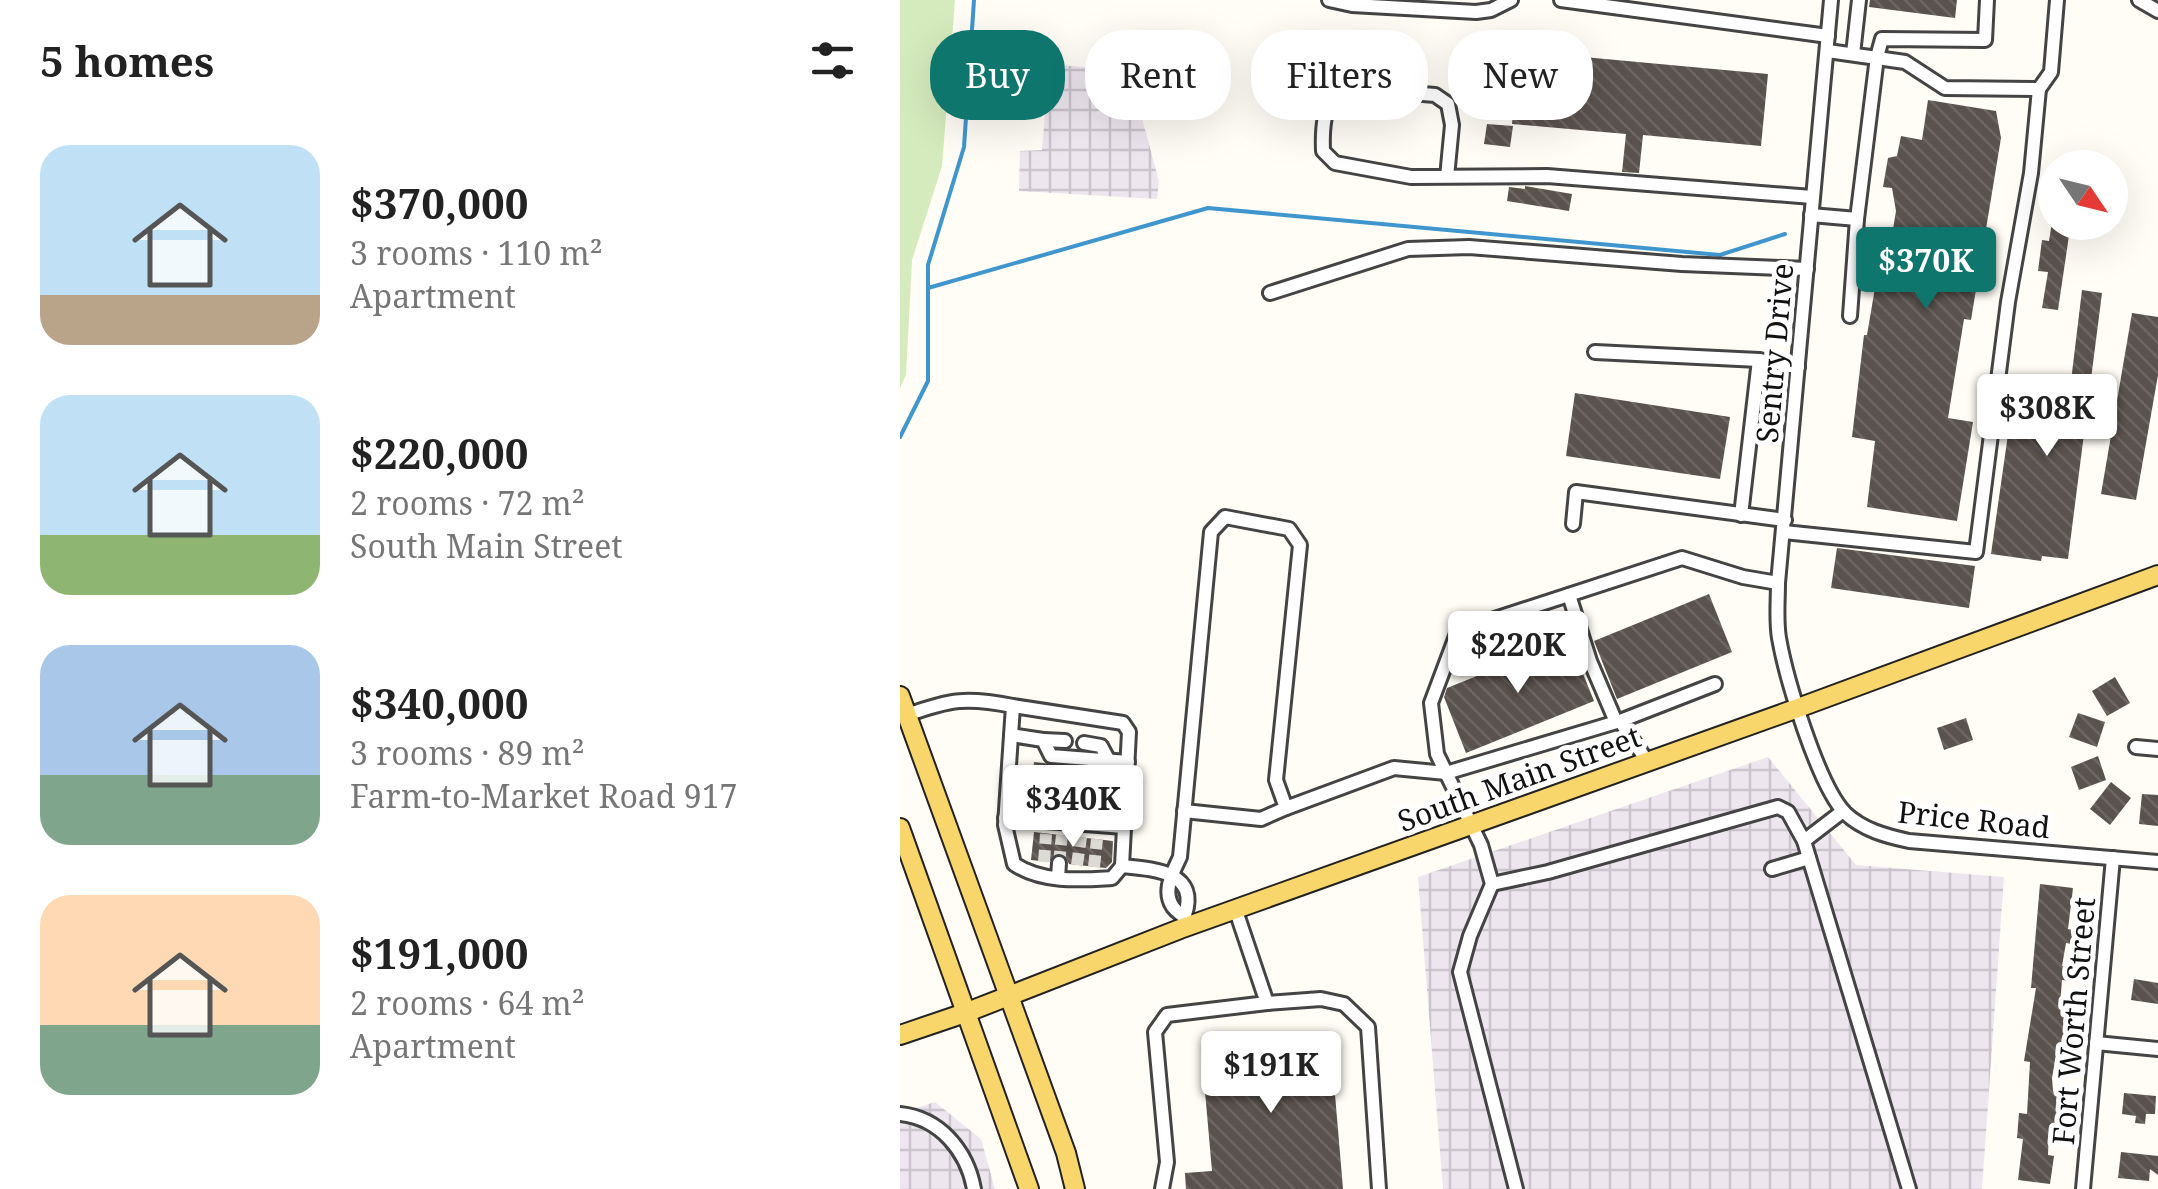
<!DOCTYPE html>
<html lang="en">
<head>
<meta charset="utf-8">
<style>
  body { margin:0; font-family:"Noto Serif",serif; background:#f6f6f6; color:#222; height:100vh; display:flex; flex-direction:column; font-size:38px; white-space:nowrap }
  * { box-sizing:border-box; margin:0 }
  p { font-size:32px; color:#767676 }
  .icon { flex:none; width:55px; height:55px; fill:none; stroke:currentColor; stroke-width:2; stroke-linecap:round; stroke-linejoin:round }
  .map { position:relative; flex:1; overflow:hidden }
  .drawer { display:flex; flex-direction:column; background:#fff; width:900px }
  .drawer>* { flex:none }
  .top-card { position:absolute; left:30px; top:30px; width:950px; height:90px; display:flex; gap:20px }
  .needle { width:65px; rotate:125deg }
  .controls { position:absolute; left:1138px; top:150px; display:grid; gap:20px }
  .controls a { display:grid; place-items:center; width:90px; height:90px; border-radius:50%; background:#fff; box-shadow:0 10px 40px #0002; font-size:50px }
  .price { position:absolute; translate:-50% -85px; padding:0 22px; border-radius:10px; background:#fff; color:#222; font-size:32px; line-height:65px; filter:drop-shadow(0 2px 5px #0008) }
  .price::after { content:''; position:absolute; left:50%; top:60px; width:30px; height:22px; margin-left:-15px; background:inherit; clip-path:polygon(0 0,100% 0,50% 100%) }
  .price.active { background:#0f766e; color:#fff }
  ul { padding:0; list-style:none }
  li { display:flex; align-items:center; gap:30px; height:250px; padding:0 40px }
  li span { display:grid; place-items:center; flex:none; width:280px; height:200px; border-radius:30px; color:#555 }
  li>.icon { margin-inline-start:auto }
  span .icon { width:120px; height:120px; fill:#fffc; stroke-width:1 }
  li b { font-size:42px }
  h2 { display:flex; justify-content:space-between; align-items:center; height:120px; padding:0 40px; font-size:42px }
  .pill { padding:0 35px; border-radius:40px; background:#fff; box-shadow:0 10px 40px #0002; font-size:35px; line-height:90px }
  .pill.active { background:#0f766e; color:#fff }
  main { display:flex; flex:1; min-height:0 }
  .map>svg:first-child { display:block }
  .industrial { fill:url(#industrial-grid) }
  .grass { fill:#d5ebbd }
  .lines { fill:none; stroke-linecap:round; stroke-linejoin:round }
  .stream { stroke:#3f96cf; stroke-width:4 }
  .building { fill:url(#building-back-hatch) }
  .minor-tunnel { stroke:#dbdad3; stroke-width:12; stroke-dasharray:12 6; stroke-linecap:butt }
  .minor-casing { stroke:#444; stroke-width:18 }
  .major-casing { stroke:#222; stroke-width:22 }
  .minor { stroke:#fff; stroke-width:12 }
  .major { stroke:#f9d66b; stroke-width:18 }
  .labels { text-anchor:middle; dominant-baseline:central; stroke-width:10; stroke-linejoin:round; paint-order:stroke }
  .street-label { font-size:30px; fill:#111; stroke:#fff }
</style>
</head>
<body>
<main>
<section class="drawer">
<h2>5 homes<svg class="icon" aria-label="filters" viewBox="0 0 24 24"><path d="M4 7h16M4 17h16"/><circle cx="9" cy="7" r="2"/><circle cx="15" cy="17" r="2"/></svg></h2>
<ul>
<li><span style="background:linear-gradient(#bfe0f5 75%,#b9a48a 0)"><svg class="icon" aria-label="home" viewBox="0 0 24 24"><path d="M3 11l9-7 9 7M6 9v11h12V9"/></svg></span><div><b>$370,000</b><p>3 rooms · 110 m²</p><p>Apartment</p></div></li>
<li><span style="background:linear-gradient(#bfe0f5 70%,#8fb573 0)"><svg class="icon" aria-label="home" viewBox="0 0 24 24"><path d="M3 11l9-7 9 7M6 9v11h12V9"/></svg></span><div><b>$220,000</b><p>2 rooms · 72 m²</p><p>South Main Street</p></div></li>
<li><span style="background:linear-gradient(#a9c7e8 65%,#7fa58c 0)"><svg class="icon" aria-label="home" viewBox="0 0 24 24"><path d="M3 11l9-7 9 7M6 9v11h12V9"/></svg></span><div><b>$340,000</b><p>3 rooms · 89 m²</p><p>Farm-to-Market Road 917</p></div></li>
<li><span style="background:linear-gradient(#ffd9b3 65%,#7fa58c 0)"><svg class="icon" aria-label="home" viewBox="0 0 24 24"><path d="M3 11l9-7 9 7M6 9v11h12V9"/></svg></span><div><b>$191,000</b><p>2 rooms · 64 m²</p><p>Apartment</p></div></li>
</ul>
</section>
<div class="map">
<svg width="1258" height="1189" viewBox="0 0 1258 1189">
  <defs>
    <pattern id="industrial-grid" width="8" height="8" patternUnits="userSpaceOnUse" patternTransform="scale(2.5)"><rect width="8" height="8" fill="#eee6ef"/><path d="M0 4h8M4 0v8" fill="none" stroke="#cbc4cc"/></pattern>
    <pattern id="building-back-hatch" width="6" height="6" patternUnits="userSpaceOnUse" patternTransform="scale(2.5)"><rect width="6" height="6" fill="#5a524d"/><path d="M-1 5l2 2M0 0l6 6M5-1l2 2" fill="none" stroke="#6d6662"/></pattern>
  </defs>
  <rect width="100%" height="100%" fill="#fffdf5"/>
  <g class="industrial">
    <path d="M149,64L229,71L259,181L257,199L119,191L120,151L142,150Z"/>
    <path d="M868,757L956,865L1104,877L1082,1189H543L518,877Z"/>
    <path d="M35,1102L81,1139L95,1189H0V1113Z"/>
  </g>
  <path class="grass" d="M0,0H55L42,166L12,260L6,375L0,388Z"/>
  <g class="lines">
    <g class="stream">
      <path d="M28,288L308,208L820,255L885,234"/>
      <path d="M0,437L28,381V265L64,147L74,0"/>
    </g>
  </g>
  <g class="building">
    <path d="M970,0H1057L1055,18L969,7Z"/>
    <path d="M619,51L868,74L861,146L743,135L739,173L722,172L726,134L612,124Z"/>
    <path d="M1028,100L1096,111L1101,138L1071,320L1064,319L1048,418L1073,422L1057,521L967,507L975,441L952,437L964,335H967L977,276L985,277L996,211L992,188L983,187L988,158L997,156L1001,136L1022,140Z"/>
    <path d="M587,124L613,126L610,147L584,144Z"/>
    <path d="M625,186L672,194L669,211L607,201L609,187L625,189Z"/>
    <path d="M1152,222H1171L1158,310L1142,308L1148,272L1138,271L1142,240L1149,241Z"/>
    <path d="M1182,290L1202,293L1168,559L1142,556L1141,561L1091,554L1113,399L1168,406Z"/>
    <path d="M1232,313L1258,317V375L1236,500L1201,494Z"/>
    <path d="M675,393L830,417L820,479L666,456Z"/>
    <path d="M937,548L1075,566L1069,608L931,588Z"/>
    <path d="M809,594L832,652L717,699L694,641Z"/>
    <path d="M669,639L694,701L566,753L544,697L547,688Z"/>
    <path d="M1215,677L1230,703L1207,716L1192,691Z"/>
    <path d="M1178,713L1205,722L1197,747L1169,737Z"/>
    <path d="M1066,718L1073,740L1044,750L1037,728Z"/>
    <path d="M1198,756L1206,780L1179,790L1171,767Z"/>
    <path d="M134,762L217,771L215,809L130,801Z"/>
    <path d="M1211,782L1231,798L1210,825L1190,809Z"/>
    <path d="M1242,794L1258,795V826L1239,824Z"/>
    <path d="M134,832L213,841L212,862L206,868L169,864L165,855L159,853L149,862L131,860Z"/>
    <path d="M1140,884L1173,888L1168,929L1173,930L1171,944L1166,943L1162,966H1170L1169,981L1162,980L1160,1005H1167L1164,1042L1162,1055H1156L1152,1078L1153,1091L1159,1092L1156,1131H1149L1148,1155L1154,1156L1150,1184L1118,1180L1123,1139L1117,1138L1119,1113L1127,1114L1130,1062L1124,1061L1136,988H1131Z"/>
    <path d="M1234,979L1258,983V1004L1231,1000Z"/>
    <path d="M430,1035L443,1189H286L285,1173L312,1171L301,1046Z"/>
    <path d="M1224,1093L1256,1096L1255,1114H1246L1245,1124L1235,1123L1236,1116L1222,1114Z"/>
    <path d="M1221,1152L1258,1156V1175L1250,1169L1249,1181L1218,1178Z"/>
  </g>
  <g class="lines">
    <g class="minor-tunnel">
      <path d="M144,862L146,834"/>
      <path d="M159,863L162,835"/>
      <path d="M177,865L181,837"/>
      <path d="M194,867L197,839"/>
    </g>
    <g class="minor-casing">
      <g id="minor">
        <path d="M429,0L452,5L576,12L591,10L611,0"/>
        <path d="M661,0L928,36"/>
        <path d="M931,0L878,583C878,601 876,620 879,638C886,678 918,785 945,813C963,830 986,836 1009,841L1258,862"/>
        <path d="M1239,0L1258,11"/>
        <path d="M953,54L959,0"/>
        <path d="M1139,89L1151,72L1157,0"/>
        <path d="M547,177L552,125L548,104L535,95L438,87C424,107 422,127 423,151L435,163L511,177L647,176L912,197"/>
        <path d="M911,215L957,219L977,57L982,39L1085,40L1087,0"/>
        <path d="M370,293L508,249L569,247L782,264L907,269"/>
        <path d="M950,316L957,219"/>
        <path d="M695,352L859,360L898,367"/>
        <path d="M841,515L859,360"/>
        <path d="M673,524L676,492L885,520"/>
        <path d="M884,532L1076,552L1108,302L1131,173L1139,89L1045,88L1005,62L928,51"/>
        <path d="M669,595L690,661L716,722"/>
        <path d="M7,715C51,699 67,697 113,706L105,825L114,864C142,883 180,880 212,878L222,866L229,732L223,723L113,706"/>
        <path d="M720,721L815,684"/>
        <path d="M111,735L143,740L151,756L228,762"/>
        <path d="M143,740L165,741"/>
        <path d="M184,743L201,746L209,761"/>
        <path d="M1236,747L1258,749"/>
        <path d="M284,811L361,819L386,808"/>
        <path d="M105,818L224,827"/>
        <path d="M904,841L943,811"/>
        <path d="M222,866C253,869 299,871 285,915"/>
        <path d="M872,869L909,858"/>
        <path d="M158,878L159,863"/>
        <path d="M592,884L648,872L878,807L888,812L904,841L1009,1189"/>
        <path d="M290,926C286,915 279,915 273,907C262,891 273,872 280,857L311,532L325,517L389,529L400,545L376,780L386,808L494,768L546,773L720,721L747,761"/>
        <path d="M367,1003L421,999L444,1004L468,1027L479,1189"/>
        <path d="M1196,1043L1258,1049"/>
        <path d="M0,1114C40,1118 67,1151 74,1189"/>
        <path d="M262,1189L267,1162L255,1032L267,1015L367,1003L336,911"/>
        <path d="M616,1189L560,972L570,936L592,884L581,845L537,754L531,703L558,631L782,558L843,577L878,583"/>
        <path d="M1183,1189L1213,858"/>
      </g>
    </g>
    <g class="major-casing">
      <g id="major">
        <path d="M0,696L166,1153L175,1189"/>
        <path d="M0,828L129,1189"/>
        <path d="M0,1035L65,1013L280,929L898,708L1258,575"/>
      </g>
    </g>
    <use href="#minor" class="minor"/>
    <use href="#major" class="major"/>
  </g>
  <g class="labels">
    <g class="street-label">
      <text transform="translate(874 353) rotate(-85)">Sentry Drive</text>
      <text transform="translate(619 778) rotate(-20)">South Main Street</text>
      <text transform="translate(1074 819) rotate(6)">Price Road</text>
      <text transform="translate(1173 1021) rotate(-85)">Fort Worth Street</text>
    </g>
  </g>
</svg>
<div class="controls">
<a><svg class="needle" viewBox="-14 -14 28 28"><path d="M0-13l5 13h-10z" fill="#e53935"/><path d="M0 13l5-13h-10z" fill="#767676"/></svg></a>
</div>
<b class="price active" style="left:1026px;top:312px">$370K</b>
<b class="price" style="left:1147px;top:459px">$308K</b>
<b class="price" style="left:618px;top:696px">$220K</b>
<b class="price" style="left:173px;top:850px">$340K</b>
<b class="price" style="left:371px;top:1116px">$191K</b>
<div class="top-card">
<a class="pill active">Buy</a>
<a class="pill">Rent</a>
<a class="pill">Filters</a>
<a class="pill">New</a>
</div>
</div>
</main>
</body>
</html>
